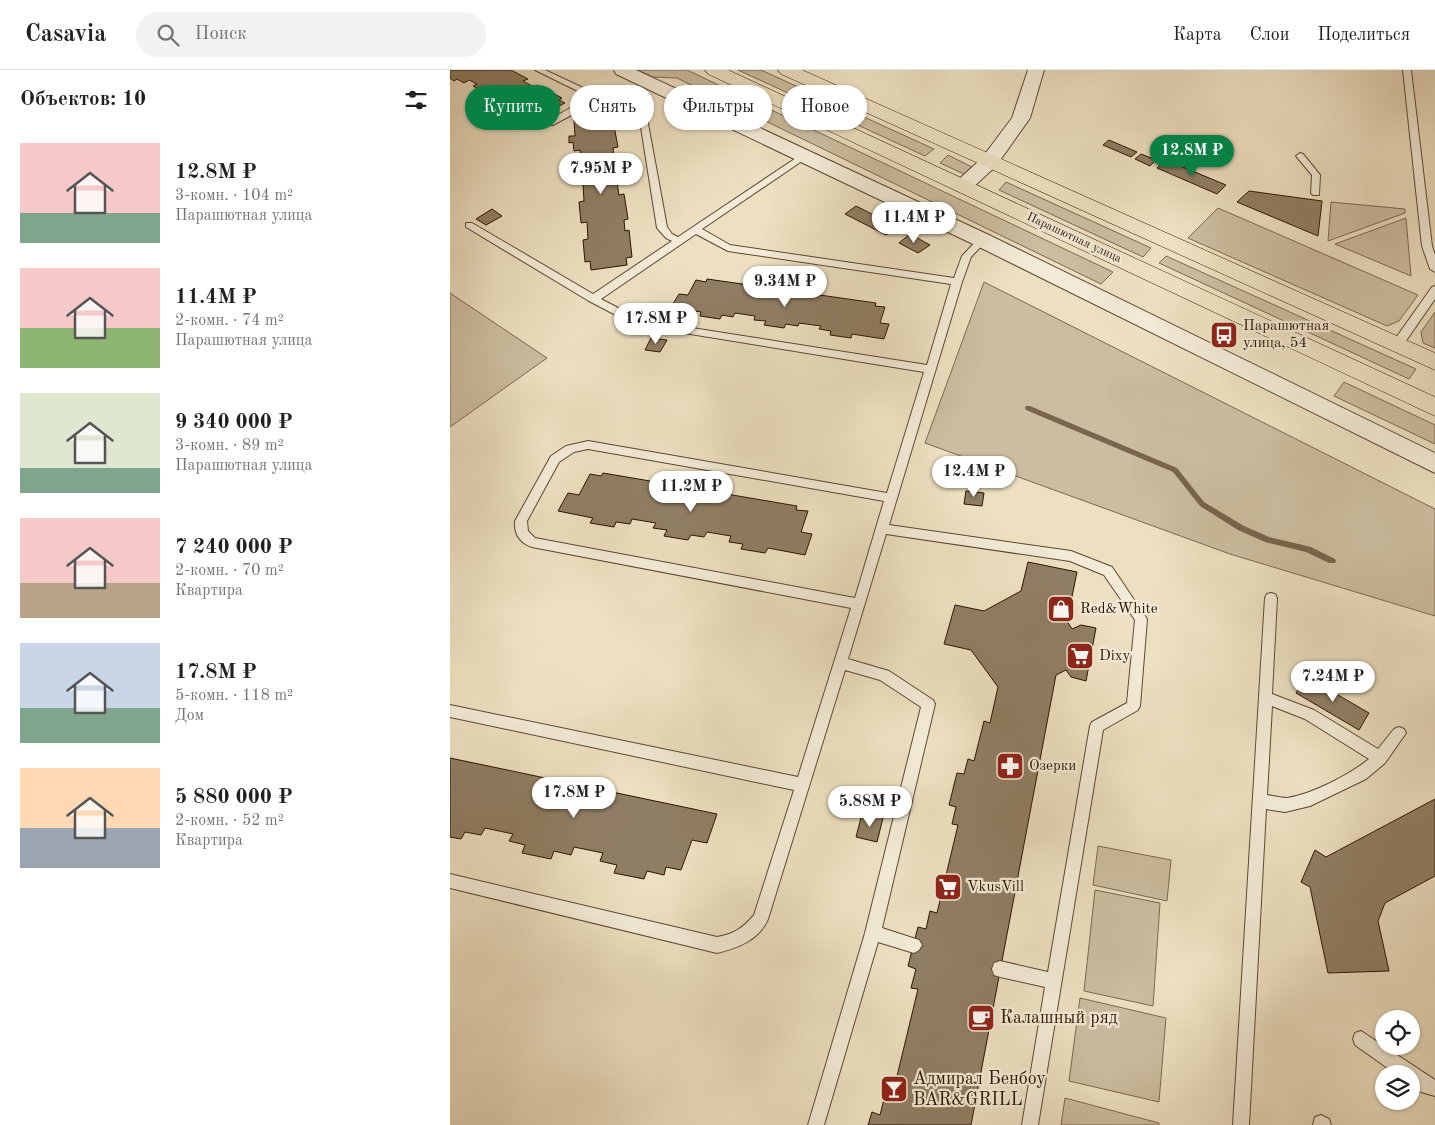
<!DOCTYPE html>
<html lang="ru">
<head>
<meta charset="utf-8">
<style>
  body { margin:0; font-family:"Old Standard TT",serif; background:#f2f2f2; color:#202124; height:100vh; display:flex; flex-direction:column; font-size:19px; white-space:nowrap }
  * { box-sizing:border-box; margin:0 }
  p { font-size:16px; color:#757577 }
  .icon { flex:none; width:28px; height:28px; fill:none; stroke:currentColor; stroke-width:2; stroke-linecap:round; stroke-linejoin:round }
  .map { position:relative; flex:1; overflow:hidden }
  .details { display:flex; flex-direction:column; background:#fff; width:450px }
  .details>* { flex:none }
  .hud { position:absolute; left:15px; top:15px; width:475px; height:45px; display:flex; gap:10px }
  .tools { position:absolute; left:925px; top:940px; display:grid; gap:10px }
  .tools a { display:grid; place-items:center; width:45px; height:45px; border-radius:50%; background:#fff; box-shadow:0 1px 4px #0004; font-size:25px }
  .price { position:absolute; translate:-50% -42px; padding:0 11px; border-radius:18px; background:#fff; color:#222; font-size:16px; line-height:32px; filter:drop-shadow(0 1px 2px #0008) }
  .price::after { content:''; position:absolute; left:50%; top:30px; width:15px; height:11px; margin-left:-8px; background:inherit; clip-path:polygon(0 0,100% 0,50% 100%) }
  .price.active { background:#0b8043; color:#fff }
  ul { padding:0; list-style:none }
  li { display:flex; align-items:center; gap:15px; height:125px; padding:0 20px }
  li span { display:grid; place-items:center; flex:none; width:140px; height:100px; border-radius:0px; color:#555 }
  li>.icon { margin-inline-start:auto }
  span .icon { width:60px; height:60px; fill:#fffc; stroke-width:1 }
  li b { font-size:21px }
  h2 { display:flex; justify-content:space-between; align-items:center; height:60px; padding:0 20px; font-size:21px }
  .pill { padding:0 18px; border-radius:22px; background:#fff; box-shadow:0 1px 4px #0004; font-size:18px; line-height:45px }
  .pill.active { background:#0b8043; color:#fff }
  header { display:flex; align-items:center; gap:30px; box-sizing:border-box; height:70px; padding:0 25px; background:#fff; border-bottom:1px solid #e0e0e0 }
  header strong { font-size:24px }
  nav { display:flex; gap:28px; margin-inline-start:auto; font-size:18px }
  .search { width:350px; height:45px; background:#f2f2f2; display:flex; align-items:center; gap:12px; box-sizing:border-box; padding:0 18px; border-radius:28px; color:#757577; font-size:19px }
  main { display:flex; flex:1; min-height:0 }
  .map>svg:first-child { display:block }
  .green { fill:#ccbda0; stroke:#7c6850 }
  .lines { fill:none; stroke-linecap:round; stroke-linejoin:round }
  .stream { fill:#78654c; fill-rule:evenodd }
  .building { fill:#907e64; stroke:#2c1400 }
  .lane-casing { stroke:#5c4730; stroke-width:2 }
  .street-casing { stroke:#5c4730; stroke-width:2 }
  .primary-casing { stroke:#2c1400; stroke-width:1 }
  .lane { fill:#f3ebd7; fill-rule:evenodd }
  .street { fill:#f3ebd7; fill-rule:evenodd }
  .primary { fill:#ede0c1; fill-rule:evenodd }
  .labels { text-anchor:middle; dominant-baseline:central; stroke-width:4.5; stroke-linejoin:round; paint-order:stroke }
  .far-street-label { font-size:12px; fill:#2c1400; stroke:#f3ebd7 }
  .poi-label { font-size:15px; fill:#2c1400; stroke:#f3ebd7; text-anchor:start }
  .near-poi-label { font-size:18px; fill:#2c1400; stroke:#f3ebd7; text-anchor:start }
</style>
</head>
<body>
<header>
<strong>Casavia</strong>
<div class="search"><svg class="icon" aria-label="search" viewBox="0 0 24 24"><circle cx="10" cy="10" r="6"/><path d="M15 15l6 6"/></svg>Поиск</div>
<nav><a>Карта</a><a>Слои</a><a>Поделиться</a></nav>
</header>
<main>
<section class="details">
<h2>Объектов: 10<svg class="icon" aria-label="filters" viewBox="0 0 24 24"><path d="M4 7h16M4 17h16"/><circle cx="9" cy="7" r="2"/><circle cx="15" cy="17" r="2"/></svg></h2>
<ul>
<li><span style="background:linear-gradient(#f6c9c9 70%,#7fa58c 0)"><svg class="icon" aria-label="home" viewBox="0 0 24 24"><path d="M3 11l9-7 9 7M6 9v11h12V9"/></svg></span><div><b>12.8M ₽</b><p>3-комн. · 104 m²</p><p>Парашютная улица</p></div></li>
<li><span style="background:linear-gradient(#f6c9c9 60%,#8fb573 0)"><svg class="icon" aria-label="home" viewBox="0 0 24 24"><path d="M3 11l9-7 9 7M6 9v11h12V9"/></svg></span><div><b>11.4M ₽</b><p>2-комн. · 74 m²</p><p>Парашютная улица</p></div></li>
<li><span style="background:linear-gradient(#dfe7d0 75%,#7fa58c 0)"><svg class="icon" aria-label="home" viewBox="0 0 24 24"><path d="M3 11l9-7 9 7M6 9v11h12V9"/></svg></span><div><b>9 340 000 ₽</b><p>3-комн. · 89 m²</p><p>Парашютная улица</p></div></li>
<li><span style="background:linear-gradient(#f6c9c9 65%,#b9a48a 0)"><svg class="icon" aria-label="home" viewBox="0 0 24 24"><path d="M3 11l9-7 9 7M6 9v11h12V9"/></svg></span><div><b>7 240 000 ₽</b><p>2-комн. · 70 m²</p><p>Квартира</p></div></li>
<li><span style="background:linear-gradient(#c9d6e8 65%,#7fa58c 0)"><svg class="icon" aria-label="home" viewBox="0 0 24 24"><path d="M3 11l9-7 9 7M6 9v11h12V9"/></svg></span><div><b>17.8M ₽</b><p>5-комн. · 118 m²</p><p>Дом</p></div></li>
<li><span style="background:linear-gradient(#ffd9b3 60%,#9aa5b1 0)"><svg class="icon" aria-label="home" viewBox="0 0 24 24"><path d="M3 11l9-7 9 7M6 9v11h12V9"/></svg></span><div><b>5 880 000 ₽</b><p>2-комн. · 52 m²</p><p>Квартира</p></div></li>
</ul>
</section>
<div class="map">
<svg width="985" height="1055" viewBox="0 0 985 1055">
  <rect width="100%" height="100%" fill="#ede0c1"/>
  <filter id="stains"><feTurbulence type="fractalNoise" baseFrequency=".004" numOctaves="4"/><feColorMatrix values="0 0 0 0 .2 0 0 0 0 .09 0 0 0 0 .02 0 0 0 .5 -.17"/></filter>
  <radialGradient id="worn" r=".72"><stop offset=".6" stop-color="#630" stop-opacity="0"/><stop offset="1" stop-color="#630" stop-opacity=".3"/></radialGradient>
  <g class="green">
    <path d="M187,0H237L663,202L651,214L227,8L203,7Z"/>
    <path d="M288,0H311L484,79L475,86Z"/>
    <path d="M498,85L522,97L514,104L490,93Z"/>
    <path d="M556,112L701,178L693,187L549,120Z"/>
    <path d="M881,132L955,139V143L878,171Z"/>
    <path d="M768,138L968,225L949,251L937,256L738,168Z"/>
    <path d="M956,148L961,206L885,174Z"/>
    <path d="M716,186L966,299L959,309L709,193Z"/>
    <path d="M534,212L985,439V546L780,484L475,373Z"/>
    <path d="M0,223L97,288L0,357Z"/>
    <path d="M985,242V278L973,273L971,262Z"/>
    <path d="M894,312L985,355V374L884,326Z"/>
    <path d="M648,776L721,790L717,831L643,815Z"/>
    <path d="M645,820L710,833L703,936L634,921Z"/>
    <path d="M630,928L716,948L709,1032L619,1011Z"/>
    <path d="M615,1028L709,1053V1055H611Z"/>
  </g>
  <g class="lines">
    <path class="stream" d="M576,336H580L727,398L754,432L794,456L819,467L861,477L885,489L886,491L885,493H879L856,482L815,472L788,460L750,436L723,402L576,340L575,338Z"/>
  </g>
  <g class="building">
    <path d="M0,0H61L78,9L73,11L84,17L87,15L112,28L109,30L115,33L101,40L107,44L92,53L59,37L63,35L60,33L64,31L51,24L48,26L42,23L39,25L23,16L27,14L19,10L14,13L7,9L4,11L0,8Z"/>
    <path d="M145,47L146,53L160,51L161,56H164L168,77L163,78L164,88L168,87L172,111L167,112L169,125L174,124L178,149L174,150L175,161L179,160L182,187L176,188L177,195L141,200L140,191L135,192L133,170L138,169L137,152L131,153L129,132L134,131L133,113L128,114L126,95L131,94L130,80L124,81L123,72L119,73V66H125L124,50Z"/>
    <path d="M659,70L687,82L681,87L653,75Z"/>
    <path d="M691,84L706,90L700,96L685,89Z"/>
    <path d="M716,90L776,115L767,124L707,98Z"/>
    <path d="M799,121L872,131L868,166L787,132Z"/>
    <path d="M406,136L418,142L447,157L436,165L395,144Z"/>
    <path d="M42,139L52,146L36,155L26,149Z"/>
    <path d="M460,164L480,175L468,183L449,173Z"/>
    <path d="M257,209L426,233L425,236L435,237L430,253L439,254L434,269L402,264L401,268L380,265L381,261L369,259L371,256L349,253L348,256L336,254L334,258L314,255L316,251L304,250L305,246L285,243L283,247L272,245L270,249L250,246L251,242L221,237L229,224L238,225L246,210L256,212Z"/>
    <path d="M201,268L217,270L210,282L195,280Z"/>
    <path d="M153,403L347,436L346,440L358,441L351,462L362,464L355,485L318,478L315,483L291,479L293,474L279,472L281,466L257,462L254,467L241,465L238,470L214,466L217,460L203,458L206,453L182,449L180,454L166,452L164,457L140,453L143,448L108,441L118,423L129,425L140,404L151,406Z"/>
    <path d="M516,421L534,423L532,436L514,434Z"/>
    <path d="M578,492L627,502L617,551L622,559L631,555L646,558L636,611L621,607L616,600L606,605L521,1055H418L422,1042L430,1045L435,1025L442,1027L468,919L461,918L466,899L458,896L468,857L476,859L480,841L487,843L508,755L502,754L506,737L499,735L507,703L514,704L518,689L524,691L534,651L540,653L548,617L521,580L494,574L505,535L534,541L571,521Z"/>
    <path d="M857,607L919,643L909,660L846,623Z"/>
    <path d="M0,688L267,744L257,773L242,770L231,800L216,797L214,805L197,801L194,809L164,803L167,795L150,791L153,783L124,777L121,785L104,781L101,789L72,783L75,775L59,771L63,764L35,758L31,765L15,762L11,769L0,767Z"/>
    <path d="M985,729V806L935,833L928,851L939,901L878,903L860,817L851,812L865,780L876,787Z"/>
    <path d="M412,744L433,748L427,772L406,767Z"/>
  </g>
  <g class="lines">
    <g class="lane-casing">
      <g id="lane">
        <path d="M85,0H95L197,48L217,157L222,164L228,167L352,84L356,87L355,89L252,159L280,175L504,208L512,186L529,168H535L537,170L521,187L512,212L439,455L621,481L662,497L697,549L690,636L688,640L653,660L588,1055H572L595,917L550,907L544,905L542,899L544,893L550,891L598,902L640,656L642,652L677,633L685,550L654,505L620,491L436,464L398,589L439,601L483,630L485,634L432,858L469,870L472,875L469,880L464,883L428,872L374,1055H358L415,863L471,637L430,610L395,600L318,849C309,870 288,878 267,883L0,818V804L267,867C284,864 293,858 304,845L344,720L0,647V635L348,707L401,538L82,477C70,473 64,464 65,451L101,386L116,376L138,371L437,423L474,302L185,255L139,231L16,157V153H22L143,224L222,171L216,168L207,158L190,51L147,31L103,55H97V51L140,27ZM246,164L278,181L501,214L477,295L191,250L151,229ZM138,379L434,431L405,528L85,468L78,461L77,451L109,392L124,382Z"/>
        <path d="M953,0H961L982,176L985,185V202L980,199L972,176Z"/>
        <path d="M850,83L853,84L870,105L869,125H863L861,123L862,105L846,86Z"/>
        <path d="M985,216V229L951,278H943L942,275L943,272L982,217Z"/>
        <path d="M821,523L825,524L827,528L822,624L864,640L928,679L944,659L949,657L954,659L956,663L935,693L916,709L860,736L835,742L816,739L799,1055H783L815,528L817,524ZM822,636L855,649L919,689C899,705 863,724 837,728C830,728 823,726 817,725Z"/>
        <path d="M911,961L985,1010V1026L971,1022L961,1014V1004H946L905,975L903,969L905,963Z"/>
        <path d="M871,1045L879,1049L881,1055H863L865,1047Z"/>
      </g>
    </g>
    <g class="street-casing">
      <g id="street">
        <path d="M164,0H186L539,165L985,383V403L525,175L166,4Z"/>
        <path d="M578,0H594L580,48L546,96L520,120L513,122L506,120L504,116L506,112L532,88L562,48Z"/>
      </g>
    </g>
    <g class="primary-casing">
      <g id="primary">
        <path d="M255,0H278L985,327V346L258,4Z"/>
        <path d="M328,0H352L985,283V300L331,4Z"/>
      </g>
    </g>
    <use href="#lane" class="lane"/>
    <use href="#street" class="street"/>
    <use href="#primary" class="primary"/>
  </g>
  <defs>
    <g id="bus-square" transform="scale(1.4375)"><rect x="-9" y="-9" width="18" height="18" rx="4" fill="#8f2418" stroke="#f3ebd7"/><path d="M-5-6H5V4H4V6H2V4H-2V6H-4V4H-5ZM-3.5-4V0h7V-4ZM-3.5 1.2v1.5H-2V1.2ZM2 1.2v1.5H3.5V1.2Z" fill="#fff"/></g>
    <g id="shop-square" transform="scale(1.4375)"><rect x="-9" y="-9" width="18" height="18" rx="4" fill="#8f2418" stroke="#f3ebd7"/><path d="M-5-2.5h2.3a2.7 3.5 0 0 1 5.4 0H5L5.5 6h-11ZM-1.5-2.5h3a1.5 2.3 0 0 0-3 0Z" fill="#fff"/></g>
    <g id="supermarket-square" transform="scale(1.4375)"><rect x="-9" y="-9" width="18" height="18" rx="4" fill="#8f2418" stroke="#f3ebd7"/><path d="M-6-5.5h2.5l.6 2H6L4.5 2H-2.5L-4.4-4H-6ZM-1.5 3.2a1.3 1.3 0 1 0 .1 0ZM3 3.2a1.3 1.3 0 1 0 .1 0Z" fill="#fff"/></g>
    <g id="pharmacy-square" transform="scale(1.4375)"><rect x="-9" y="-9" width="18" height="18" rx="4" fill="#8f2418" stroke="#f3ebd7"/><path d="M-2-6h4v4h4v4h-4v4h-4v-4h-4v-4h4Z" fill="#fff"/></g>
    <g id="cafe-square" transform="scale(1.4375)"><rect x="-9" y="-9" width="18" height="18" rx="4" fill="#8f2418" stroke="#f3ebd7"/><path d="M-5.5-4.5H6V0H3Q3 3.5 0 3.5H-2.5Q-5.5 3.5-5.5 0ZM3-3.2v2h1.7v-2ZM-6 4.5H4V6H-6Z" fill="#fff"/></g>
    <g id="bar-square" transform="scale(1.4375)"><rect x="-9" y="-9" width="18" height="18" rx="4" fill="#8f2418" stroke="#f3ebd7"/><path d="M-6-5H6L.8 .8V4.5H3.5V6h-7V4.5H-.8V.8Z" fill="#fff"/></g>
  </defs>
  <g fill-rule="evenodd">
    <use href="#bus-square" x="774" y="265"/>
    <use href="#shop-square" x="611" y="539"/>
    <use href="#supermarket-square" x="630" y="586"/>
    <use href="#pharmacy-square" x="560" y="696"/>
    <use href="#supermarket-square" x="498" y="817"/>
    <use href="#cafe-square" x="531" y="948"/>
    <use href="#bar-square" x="444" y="1019"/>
  </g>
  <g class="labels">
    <g class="far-street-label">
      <text transform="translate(624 168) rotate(25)">Парашютная улица</text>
    </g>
    <g class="poi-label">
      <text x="793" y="256">Парашютная<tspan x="793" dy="17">улица, 54</tspan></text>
      <text x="630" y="539">Red&amp;White</text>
      <text x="649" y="586">Dixy</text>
      <text x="579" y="696">Озерки</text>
      <text x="517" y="817">VkusVill</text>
    </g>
    <g class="near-poi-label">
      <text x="550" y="948">Калашный ряд</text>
      <text x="463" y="1009">Адмирал Бенбоу<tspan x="463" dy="21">BAR&amp;GRILL</tspan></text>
    </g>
  </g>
  <rect width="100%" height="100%" filter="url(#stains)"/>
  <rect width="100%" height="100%" fill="url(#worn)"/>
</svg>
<div class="tools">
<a><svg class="icon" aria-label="locate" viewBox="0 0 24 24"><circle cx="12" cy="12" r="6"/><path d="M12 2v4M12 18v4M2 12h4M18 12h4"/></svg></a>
<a><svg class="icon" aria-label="layers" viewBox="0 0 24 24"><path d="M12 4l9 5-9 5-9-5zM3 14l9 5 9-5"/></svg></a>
</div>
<b class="price active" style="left:742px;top:107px">12.8M ₽</b>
<b class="price" style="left:151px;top:125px">7.95M ₽</b>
<b class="price" style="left:464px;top:174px">11.4M ₽</b>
<b class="price" style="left:335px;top:238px">9.34M ₽</b>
<b class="price" style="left:206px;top:275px">17.8M ₽</b>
<b class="price" style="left:524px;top:428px">12.4M ₽</b>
<b class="price" style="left:241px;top:443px">11.2M ₽</b>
<b class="price" style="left:883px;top:633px">7.24M ₽</b>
<b class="price" style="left:124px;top:749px">17.8M ₽</b>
<b class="price" style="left:420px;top:758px">5.88M ₽</b>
<div class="hud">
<a class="pill active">Купить</a>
<a class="pill">Снять</a>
<a class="pill">Фильтры</a>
<a class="pill">Новое</a>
</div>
</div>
</main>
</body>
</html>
